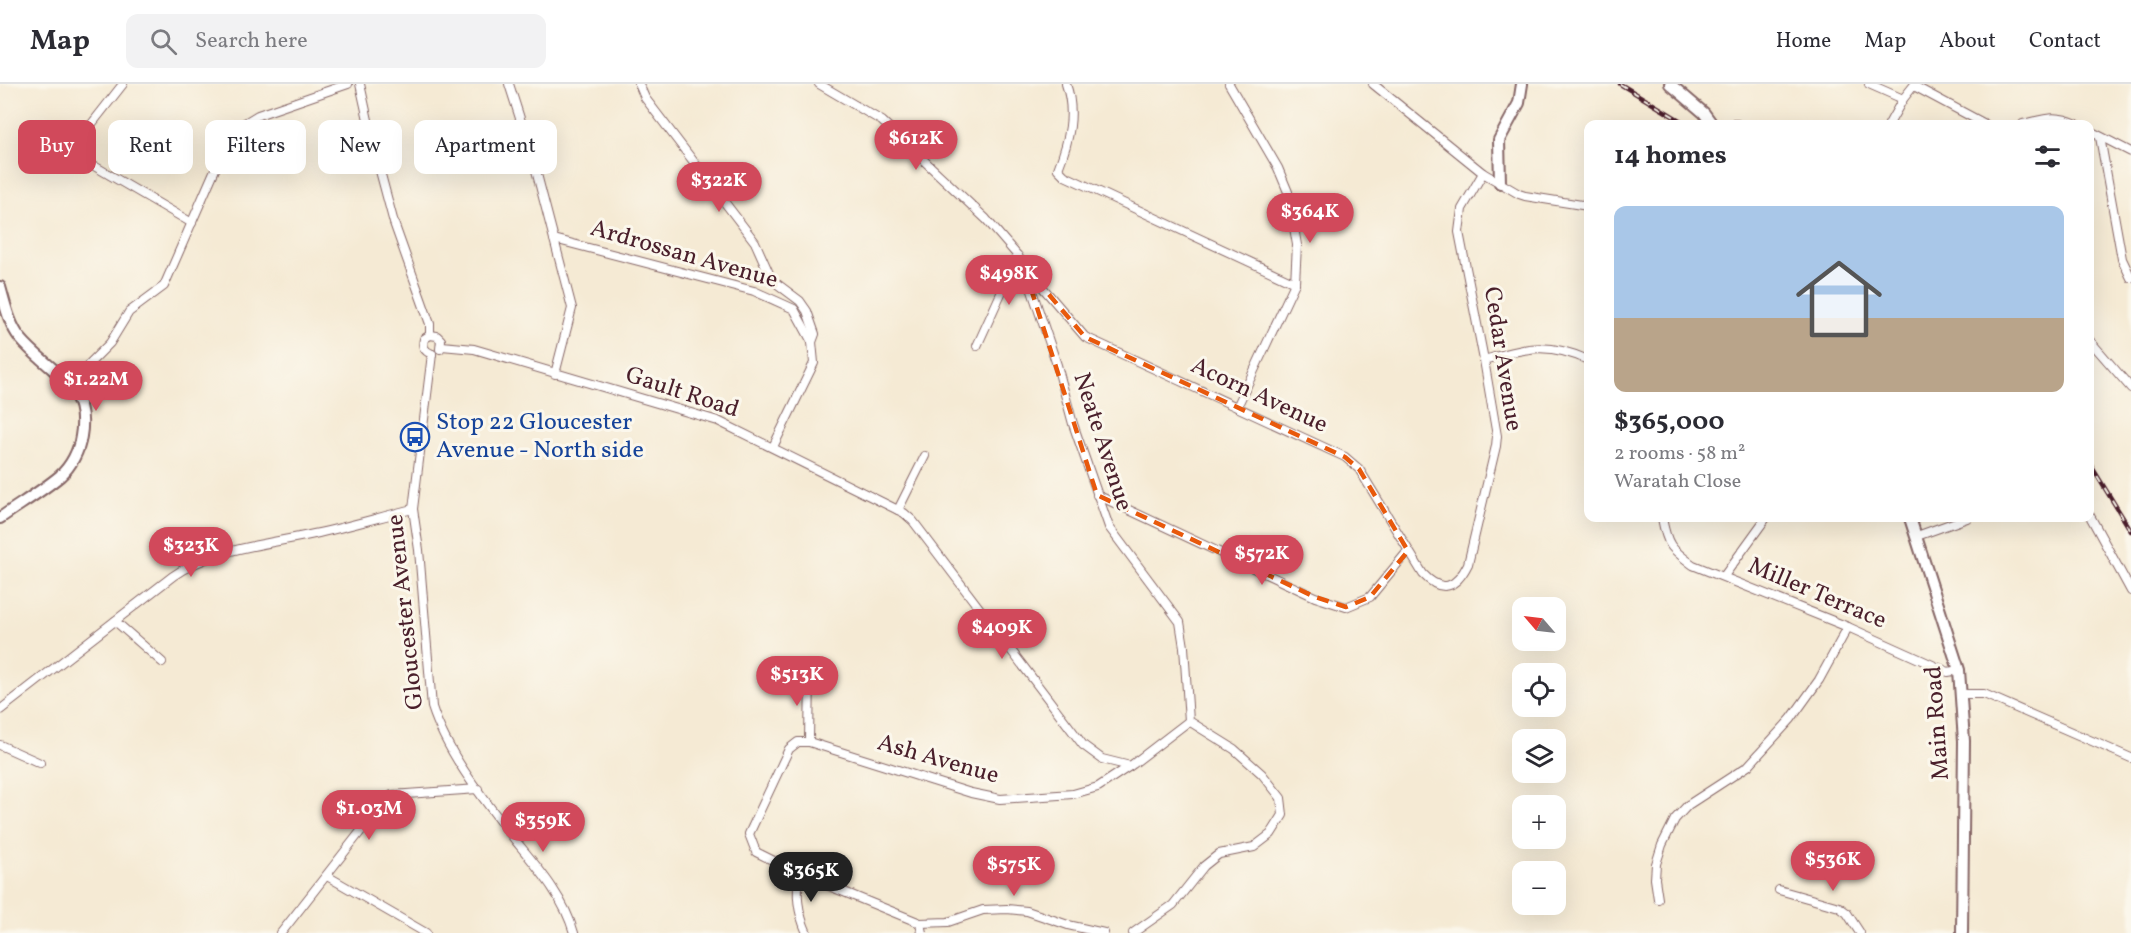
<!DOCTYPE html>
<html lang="en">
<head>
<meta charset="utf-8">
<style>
  body { margin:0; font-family:Vollkorn,serif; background:#f2f2f3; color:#2b2b33; height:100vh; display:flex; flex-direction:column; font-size:22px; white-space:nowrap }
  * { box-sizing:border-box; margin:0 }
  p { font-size:20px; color:#7c7c81 }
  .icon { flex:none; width:33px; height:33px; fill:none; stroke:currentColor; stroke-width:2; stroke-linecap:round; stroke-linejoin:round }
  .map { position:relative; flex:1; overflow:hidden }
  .panel { position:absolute; left:1584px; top:36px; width:510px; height:402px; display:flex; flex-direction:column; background:#fff; border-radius:12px; box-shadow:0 6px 24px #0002 }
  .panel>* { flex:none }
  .top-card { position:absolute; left:18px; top:36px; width:570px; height:54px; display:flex; gap:12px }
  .needle { width:39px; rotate:298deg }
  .tools { position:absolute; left:1512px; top:513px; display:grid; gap:12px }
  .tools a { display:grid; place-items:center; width:54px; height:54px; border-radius:12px; background:#fff; box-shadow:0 6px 24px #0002; font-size:30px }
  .price { position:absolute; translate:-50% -51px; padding:0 14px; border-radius:21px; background:#d1495b; color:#fff; font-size:20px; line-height:39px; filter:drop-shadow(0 2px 3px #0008) }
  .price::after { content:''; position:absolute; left:50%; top:36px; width:18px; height:14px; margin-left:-9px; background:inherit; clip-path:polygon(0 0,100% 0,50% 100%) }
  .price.current { background:#222; color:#fff }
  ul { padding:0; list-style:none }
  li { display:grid; align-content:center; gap:12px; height:318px; padding:0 30px }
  li span { display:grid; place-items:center; height:186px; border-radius:12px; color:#555 }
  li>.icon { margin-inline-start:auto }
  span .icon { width:108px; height:108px; fill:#fffc; stroke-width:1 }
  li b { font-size:26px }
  h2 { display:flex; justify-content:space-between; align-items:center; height:72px; padding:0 30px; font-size:26px }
  .chip { padding:0 21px; border-radius:12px; background:#fff; box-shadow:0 6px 24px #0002; font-size:21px; line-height:54px }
  .chip.current { background:#d1495b; color:#fff }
  header { display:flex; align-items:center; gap:36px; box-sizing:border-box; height:84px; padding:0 30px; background:#fff; border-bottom:2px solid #e1e1e2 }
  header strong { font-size:28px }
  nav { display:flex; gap:33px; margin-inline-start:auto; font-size:21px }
  .search { width:420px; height:54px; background:#f2f2f3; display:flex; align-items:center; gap:15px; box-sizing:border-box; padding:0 21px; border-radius:12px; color:#7c7c81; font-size:22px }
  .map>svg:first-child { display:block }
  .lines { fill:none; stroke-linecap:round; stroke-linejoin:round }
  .street-casing { stroke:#866666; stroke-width:10 }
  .secondary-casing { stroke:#866666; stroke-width:14 }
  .street { stroke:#fff; stroke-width:8 }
  .secondary { stroke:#fff; stroke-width:10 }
  .rail-casing { stroke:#4a1f2b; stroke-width:4.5 }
  .rail { stroke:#fbf7ec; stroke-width:2; stroke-dasharray:7; stroke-linecap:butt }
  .marked { fill:none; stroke:#e8590c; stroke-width:4.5; stroke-dasharray:12 8; stroke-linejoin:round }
  .labels { text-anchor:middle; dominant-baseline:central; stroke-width:6; stroke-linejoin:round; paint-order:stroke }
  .street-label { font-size:24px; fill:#4a1f2b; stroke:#fbf7ec }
  .transit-label { font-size:24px; fill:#164399; stroke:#fbf7ec; text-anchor:start }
</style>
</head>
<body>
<header>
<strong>Map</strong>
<div class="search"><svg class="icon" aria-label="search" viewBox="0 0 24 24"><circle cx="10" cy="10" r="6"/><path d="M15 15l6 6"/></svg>Search here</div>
<nav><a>Home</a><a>Map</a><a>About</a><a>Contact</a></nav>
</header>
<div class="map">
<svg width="2131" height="849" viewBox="0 0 2131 849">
  <rect width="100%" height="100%" fill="#fbf7ec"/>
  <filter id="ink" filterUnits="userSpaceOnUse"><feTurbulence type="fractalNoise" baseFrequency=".0167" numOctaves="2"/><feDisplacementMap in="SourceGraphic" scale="12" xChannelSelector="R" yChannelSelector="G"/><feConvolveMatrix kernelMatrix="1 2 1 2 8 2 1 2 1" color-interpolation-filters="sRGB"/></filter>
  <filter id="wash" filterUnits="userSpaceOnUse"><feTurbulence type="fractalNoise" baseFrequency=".008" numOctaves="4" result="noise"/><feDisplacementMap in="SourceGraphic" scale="24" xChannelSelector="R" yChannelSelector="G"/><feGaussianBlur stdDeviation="1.35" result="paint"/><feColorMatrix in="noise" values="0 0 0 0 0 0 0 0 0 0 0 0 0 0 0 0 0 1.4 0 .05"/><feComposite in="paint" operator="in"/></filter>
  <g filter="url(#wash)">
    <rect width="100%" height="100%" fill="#f5ead4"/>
  </g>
  <g filter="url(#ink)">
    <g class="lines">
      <g class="street-casing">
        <g id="street">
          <path d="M123,0L83,51C77,61 78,66 84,76L192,139"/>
          <path d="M360,0L376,72L394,139L430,240V251"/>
          <path d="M509,0L533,75L572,224L555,290"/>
          <path d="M639,0L645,14L755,158L772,196L800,217L807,227L815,250L812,258"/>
          <path d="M819,0L882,37L986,135L1017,171L1023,180L1057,281L1073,340L1109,443L1180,538L1184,563L1189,637L1234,665L1262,690L1281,714L1283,731L1271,750L1254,763L1219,770L1204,782L1173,821L1133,849"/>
          <path d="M1066,0C1076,29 1069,57 1058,85L1065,92L1295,199"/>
          <path d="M1229,0L1278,84L1288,108L1297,161L1295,199L1237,323"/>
          <path d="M1373,0L1483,89L1519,110L1525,112L1588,122"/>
          <path d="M1869,0L1903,15"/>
          <path d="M1914,2L1985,40"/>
          <path d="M1717,40H1737"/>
          <path d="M1889,40L1903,15L1915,0"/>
          <path d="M2023,40C2045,35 2055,30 2077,40"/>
          <path d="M2090,47L2131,68"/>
          <path d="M2100,53L2122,175L2131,194"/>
          <path d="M554,155L754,207L794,225L812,258L814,279L773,363"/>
          <path d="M1026,184L1085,253L1345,373L1359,385L1423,490C1442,510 1456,504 1468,480L1496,362L1497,352L1484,276L1459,148L1462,125L1483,89"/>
          <path d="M430,251L437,252L441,256L440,265"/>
          <path d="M430,251L424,255C422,262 424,267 432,270"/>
          <path d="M2090,257L2131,304"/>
          <path d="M442,262L474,265L718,337L904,429L913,437L1083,661L1102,675L1130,682"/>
          <path d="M977,262L1018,172"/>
          <path d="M432,270L413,425L419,466L432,623C447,670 485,717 515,756C538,784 564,813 574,849"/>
          <path d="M1484,276C1527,264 1546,257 1588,276"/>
          <path d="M69,300L110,259L129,228L164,202L227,58L240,42L258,31L348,0"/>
          <path d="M1097,411L1315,513L1346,523L1370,513L1408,467"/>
          <path d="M898,426L925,372"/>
          <path d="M2090,432L2131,507"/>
          <path d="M1662,434C1667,461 1670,464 1693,481L1848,543L1948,588L1959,586"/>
          <path d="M1917,452L1967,434"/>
          <path d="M1724,492L1766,434"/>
          <path d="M115,537L162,578"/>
          <path d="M1962,610H1984L2131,674"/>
          <path d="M0,626L173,492C210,465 270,460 314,450C347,443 380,433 413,425"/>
          <path d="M809,658L810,588"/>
          <path d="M0,661L40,679"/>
          <path d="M800,790C795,811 798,829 807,849"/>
          <path d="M327,792L426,849"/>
          <path d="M1779,806L1839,823L1847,829L1860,849"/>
          <path d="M1658,815L1655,795L1656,780L1662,761L1675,735L1688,721L1748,682L1791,635L1819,596L1848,543"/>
          <path d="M920,839L922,849"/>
          <path d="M281,849L386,715L392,711L478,705"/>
          <path d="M1104,849L1068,841L1027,827L1007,825L983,826L948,838L920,839L800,790L756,768L749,750L789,665L798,658H809L971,709L1000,715L1073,710L1098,703L1133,680L1189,637"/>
        </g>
      </g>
      <g class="secondary-casing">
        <g id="secondary">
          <path d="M1670,0L1704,29L1712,40"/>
          <path d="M1500,99L1499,56L1519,19L1522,0"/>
          <path d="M0,203C5,220 9,240 20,254C48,288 90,299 81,352C79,367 71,382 60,392C42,407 20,420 0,434"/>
          <path d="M1910,434L1959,586L1964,657L1962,849"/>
        </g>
      </g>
      <use href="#street" class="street"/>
      <use href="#secondary" class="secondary"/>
      <g class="rail-casing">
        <g id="rail">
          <path d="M1620,0L1686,40"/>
          <path d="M2090,380L2131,447"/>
        </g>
      </g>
      <use href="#rail" class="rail"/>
    </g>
  </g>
  <path class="marked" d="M1023,180L1085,253L1345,373L1359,385L1408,467L1370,513L1346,523L1315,513L1097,411Z"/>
  <defs>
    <g id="bus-ring" transform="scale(1.5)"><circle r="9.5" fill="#fbf7ec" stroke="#1a4fb4" stroke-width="1.5"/><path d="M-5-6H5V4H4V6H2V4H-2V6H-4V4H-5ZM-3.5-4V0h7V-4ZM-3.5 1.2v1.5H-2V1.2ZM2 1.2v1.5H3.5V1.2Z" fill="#1a4fb4"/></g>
  </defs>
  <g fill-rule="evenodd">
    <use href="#bus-ring" x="415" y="353"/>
  </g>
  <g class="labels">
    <g class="street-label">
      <text transform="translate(684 171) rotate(16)">Ardrossan Avenue</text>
      <text transform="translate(1502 275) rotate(81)">Cedar Avenue</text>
      <text transform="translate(682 309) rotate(18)">Gault Road</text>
      <text transform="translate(1259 312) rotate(25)">Acorn Avenue</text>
      <text transform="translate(1102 358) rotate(72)">Neate Avenue</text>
      <text transform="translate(1817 510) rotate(23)">Miller Terrace</text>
      <text transform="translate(406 528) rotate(-96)">Gloucester Avenue</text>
      <text transform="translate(1938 639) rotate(-94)">Main Road</text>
      <text transform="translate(938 676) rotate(16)">Ash Avenue</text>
    </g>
    <g class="transit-label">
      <text x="436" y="339">Stop 22 Gloucester<tspan x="436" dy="28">Avenue - North side</tspan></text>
    </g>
  </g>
</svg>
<div class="tools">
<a><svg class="needle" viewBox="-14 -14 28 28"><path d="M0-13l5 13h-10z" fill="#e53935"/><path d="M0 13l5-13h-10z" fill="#7c7c81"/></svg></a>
<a><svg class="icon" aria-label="locate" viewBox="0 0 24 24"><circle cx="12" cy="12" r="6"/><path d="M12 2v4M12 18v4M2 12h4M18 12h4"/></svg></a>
<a><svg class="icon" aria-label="layers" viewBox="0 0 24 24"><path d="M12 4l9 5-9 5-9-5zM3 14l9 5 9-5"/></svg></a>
<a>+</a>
<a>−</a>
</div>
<b class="price" style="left:916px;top:87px">$612K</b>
<b class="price" style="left:719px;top:129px">$322K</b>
<b class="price" style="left:1310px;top:160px">$364K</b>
<b class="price" style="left:1009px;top:222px">$498K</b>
<b class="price" style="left:96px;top:328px">$1.22M</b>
<b class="price" style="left:191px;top:494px">$323K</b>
<b class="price" style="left:1262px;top:502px">$572K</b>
<b class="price" style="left:1002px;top:576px">$409K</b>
<b class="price" style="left:797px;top:623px">$513K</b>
<b class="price" style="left:369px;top:757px">$1.03M</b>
<b class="price" style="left:543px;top:769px">$359K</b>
<b class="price" style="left:1833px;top:808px">$536K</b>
<b class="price" style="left:1014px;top:813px">$575K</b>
<b class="price current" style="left:811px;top:819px">$365K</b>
<div class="top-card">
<a class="chip current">Buy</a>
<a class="chip">Rent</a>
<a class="chip">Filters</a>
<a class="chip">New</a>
<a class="chip">Apartment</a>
</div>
<section class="panel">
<h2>14 homes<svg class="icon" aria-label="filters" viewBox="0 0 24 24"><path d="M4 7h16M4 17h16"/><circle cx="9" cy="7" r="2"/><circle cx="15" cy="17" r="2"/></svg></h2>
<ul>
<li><span style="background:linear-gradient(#a9c7e8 60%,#b9a48a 0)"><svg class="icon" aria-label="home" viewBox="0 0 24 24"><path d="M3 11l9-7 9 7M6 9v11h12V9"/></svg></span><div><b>$365,000</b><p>2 rooms · 58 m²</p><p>Waratah Close</p></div></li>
</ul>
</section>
</div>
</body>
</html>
